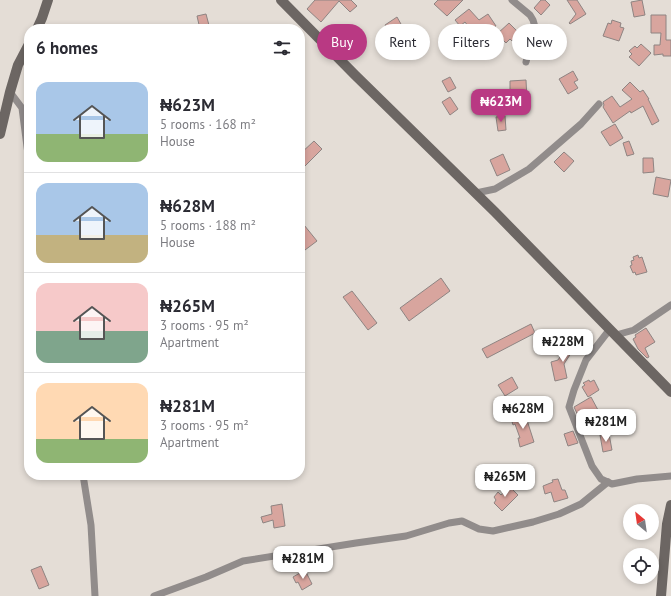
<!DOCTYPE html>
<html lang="en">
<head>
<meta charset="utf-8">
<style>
  body { margin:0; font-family:"PT Sans",sans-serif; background:#f7f7f7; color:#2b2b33; height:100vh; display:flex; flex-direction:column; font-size:15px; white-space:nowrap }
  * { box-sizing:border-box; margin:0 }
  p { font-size:13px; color:#7c7c81 }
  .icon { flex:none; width:22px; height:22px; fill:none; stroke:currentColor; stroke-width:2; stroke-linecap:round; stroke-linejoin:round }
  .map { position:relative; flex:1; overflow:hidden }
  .sheet { position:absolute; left:24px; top:24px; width:281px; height:456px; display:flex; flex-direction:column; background:#fff; border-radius:16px; box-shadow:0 2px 6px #0003 }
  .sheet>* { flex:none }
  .top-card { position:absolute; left:317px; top:24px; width:294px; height:36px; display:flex; gap:8px }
  .needle { width:26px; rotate:331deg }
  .tools { position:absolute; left:623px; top:504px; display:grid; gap:8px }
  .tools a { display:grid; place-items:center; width:36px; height:36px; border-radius:50%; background:#fff; box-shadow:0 2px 6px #0003; font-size:20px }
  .price { position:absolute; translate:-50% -34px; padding:0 9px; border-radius:8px; background:#fff; color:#222; font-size:13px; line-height:26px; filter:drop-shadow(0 1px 2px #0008) }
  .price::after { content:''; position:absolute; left:50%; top:24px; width:12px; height:9px; margin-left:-6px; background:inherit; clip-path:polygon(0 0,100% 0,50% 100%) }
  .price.active { background:#b93983; color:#fff }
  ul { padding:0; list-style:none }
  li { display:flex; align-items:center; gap:12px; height:100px; padding:0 12px }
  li+li { border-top:1px solid #e1e1e2 }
  li span { display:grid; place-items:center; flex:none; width:112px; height:80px; border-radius:12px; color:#555 }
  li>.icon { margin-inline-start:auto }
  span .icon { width:48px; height:48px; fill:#fffc; stroke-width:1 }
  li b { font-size:17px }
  h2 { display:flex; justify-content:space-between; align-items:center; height:48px; padding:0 12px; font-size:17px }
  .pill { padding:0 14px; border-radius:18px; background:#fff; box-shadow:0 2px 6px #0003; font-size:14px; line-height:36px }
  .pill.active { background:#b93983; color:#fff }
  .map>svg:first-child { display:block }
  .building { fill:#d8a59e; stroke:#8e8482 }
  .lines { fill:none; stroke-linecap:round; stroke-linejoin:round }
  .street { stroke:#918c8b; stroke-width:7 }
  .secondary { stroke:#6c6663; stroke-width:10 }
</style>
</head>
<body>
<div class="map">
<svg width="671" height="596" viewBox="0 0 671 596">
  <rect width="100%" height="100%" fill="#e4ddd6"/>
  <g class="building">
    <path d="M315,0H351L357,6L350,12L339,1L321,22L307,9Z"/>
    <path d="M438,0H463L447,16L434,4Z"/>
    <path d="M541,0H545L550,5L541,15L534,8Z"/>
    <path d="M567,0H577L586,14L570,24L569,23L576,14Z"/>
    <path d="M642,0L645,15L634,17L631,2Z"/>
    <path d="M469,9L479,20L488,14L496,26L489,31L485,25L474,34L465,22L460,26L455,20Z"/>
    <path d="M206,14L210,29H200L197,16Z"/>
    <path d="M651,15H666V40H671V56H663V54L654,55V45H660L661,33H651Z"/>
    <path d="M397,17L406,33L394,40L385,25Z"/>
    <path d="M612,20L621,23L620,27L624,28L619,41L603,36L608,23L611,24Z"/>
    <path d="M509,23L520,34L512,41L510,39L506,43L497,34Z"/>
    <path d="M641,44L651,53L639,66L629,57L632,54L629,51L635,46L637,48Z"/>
    <path d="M573,71L578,80L574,82L578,88L568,94L559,79Z"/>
    <path d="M450,77L456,88L448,92L442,81Z"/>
    <path d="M526,80L527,101H510V81Z"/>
    <path d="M630,82L640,92L643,90L649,99H648L659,121L652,125L643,106L631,113L630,111L613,123L603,107L604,105L603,102L612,96L620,107L632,99L622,90Z"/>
    <path d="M450,97L458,109L450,115L442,102Z"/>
    <path d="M505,116L506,130L498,131L496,117Z"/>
    <path d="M615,124L623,138L610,146L601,132Z"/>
    <path d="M314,141L322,149L300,171V154Z"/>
    <path d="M629,141L634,154L627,156L623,143Z"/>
    <path d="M564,152L574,161L564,172L554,162Z"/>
    <path d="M503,154L510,170L497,176L490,160Z"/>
    <path d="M643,158H653L654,172L643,173Z"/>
    <path d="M656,177L671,180L668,197L653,194Z"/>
    <path d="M300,220L317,241L305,250L300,243Z"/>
    <path d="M638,255L639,258L642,257L647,272L636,275L635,272L633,273L630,266L632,265L631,261L634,260L633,257Z"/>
    <path d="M441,278L450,291L409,321L400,308Z"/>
    <path d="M352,291L377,323L368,330L343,297Z"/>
    <path d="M531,324L535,333L487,358L482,349Z"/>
    <path d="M646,328L655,342L645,348L649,357L647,358L638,349L633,339L636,337L635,335Z"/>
    <path d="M571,340L577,344L564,364L567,378L555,381L551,362L558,360Z"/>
    <path d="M512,377L518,388L505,396L498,385Z"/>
    <path d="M589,380L590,382L594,380L599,390L588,397L582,387L585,385L583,383Z"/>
    <path d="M591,397L598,410L580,420L574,407Z"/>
    <path d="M525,414L534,442L520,447L518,438H520L515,424L513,425L511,418Z"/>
    <path d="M573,431L578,443L568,446L564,434Z"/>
    <path d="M609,434L612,450L603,452L600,435Z"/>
    <path d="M558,479L562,490H565L568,498L554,502L551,492L545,494L543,486L553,482L552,480Z"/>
    <path d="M509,486L518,495L502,511L494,503L496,500L494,497L498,492L501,495Z"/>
    <path d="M282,504L285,526L274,528L273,520L263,523L261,517L272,514L271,506Z"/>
    <path d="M41,566L49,585L39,589L31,570Z"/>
    <path d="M305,570L312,584L302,590L298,582L296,583L293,577Z"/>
  </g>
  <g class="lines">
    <g class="street">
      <path d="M512,0L530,15L533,20L535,27L529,49L526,62"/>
      <path d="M10,92L22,108L29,162"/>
      <path d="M476,193L495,189L529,169L581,124L599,104"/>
      <path d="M610,329L586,360L574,390L569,407L592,466L601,479L612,484L637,479L671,476"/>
      <path d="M616,335L634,330L671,305"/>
      <path d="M83,475L91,525L95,596"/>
      <path d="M154,596L206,577L243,561L356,543L406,536L449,523L462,521L479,529L493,531L533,522L559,514L581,504L608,482"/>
    </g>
    <g class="secondary">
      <path d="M281,0L355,75L495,212L671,392"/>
      <path d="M37,29L42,18L48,0"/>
      <path d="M0,134L10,92L18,65L29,44"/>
      <path d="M661,596L667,524L671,505"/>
    </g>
  </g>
</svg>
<div class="tools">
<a><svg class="needle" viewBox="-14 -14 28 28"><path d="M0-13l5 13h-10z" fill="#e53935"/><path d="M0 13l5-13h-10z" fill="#7c7c81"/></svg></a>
<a><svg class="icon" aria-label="locate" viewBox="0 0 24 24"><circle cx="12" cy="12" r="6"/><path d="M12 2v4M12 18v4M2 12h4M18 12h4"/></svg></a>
</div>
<b class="price active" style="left:501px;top:123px">₦623M</b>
<b class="price" style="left:563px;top:363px">₦228M</b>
<b class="price" style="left:523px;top:430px">₦628M</b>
<b class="price" style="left:606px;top:443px">₦281M</b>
<b class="price" style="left:505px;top:498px">₦265M</b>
<b class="price" style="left:303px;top:580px">₦281M</b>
<div class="top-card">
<a class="pill active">Buy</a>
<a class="pill">Rent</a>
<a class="pill">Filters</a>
<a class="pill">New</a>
</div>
<section class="sheet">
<h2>6 homes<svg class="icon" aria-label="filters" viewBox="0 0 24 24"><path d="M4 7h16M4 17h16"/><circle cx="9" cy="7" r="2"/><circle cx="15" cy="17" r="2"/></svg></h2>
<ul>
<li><span style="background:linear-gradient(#a9c7e8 65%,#8fb573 0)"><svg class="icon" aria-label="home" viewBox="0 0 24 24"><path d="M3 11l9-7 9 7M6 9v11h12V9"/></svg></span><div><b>₦623M</b><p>5 rooms · 168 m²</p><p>House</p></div></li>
<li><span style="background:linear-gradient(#a9c7e8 65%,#c2b280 0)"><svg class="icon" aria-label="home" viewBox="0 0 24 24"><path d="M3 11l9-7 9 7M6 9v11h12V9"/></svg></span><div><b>₦628M</b><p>5 rooms · 188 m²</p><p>House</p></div></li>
<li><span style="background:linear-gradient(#f6c9c9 60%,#7fa58c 0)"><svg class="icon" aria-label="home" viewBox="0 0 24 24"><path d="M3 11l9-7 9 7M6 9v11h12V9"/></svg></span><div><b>₦265M</b><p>3 rooms · 95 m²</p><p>Apartment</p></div></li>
<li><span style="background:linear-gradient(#ffd9b3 70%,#8fb573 0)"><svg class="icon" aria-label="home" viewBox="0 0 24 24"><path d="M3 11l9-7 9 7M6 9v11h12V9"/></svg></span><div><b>₦281M</b><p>3 rooms · 95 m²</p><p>Apartment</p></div></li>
</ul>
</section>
</div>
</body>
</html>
